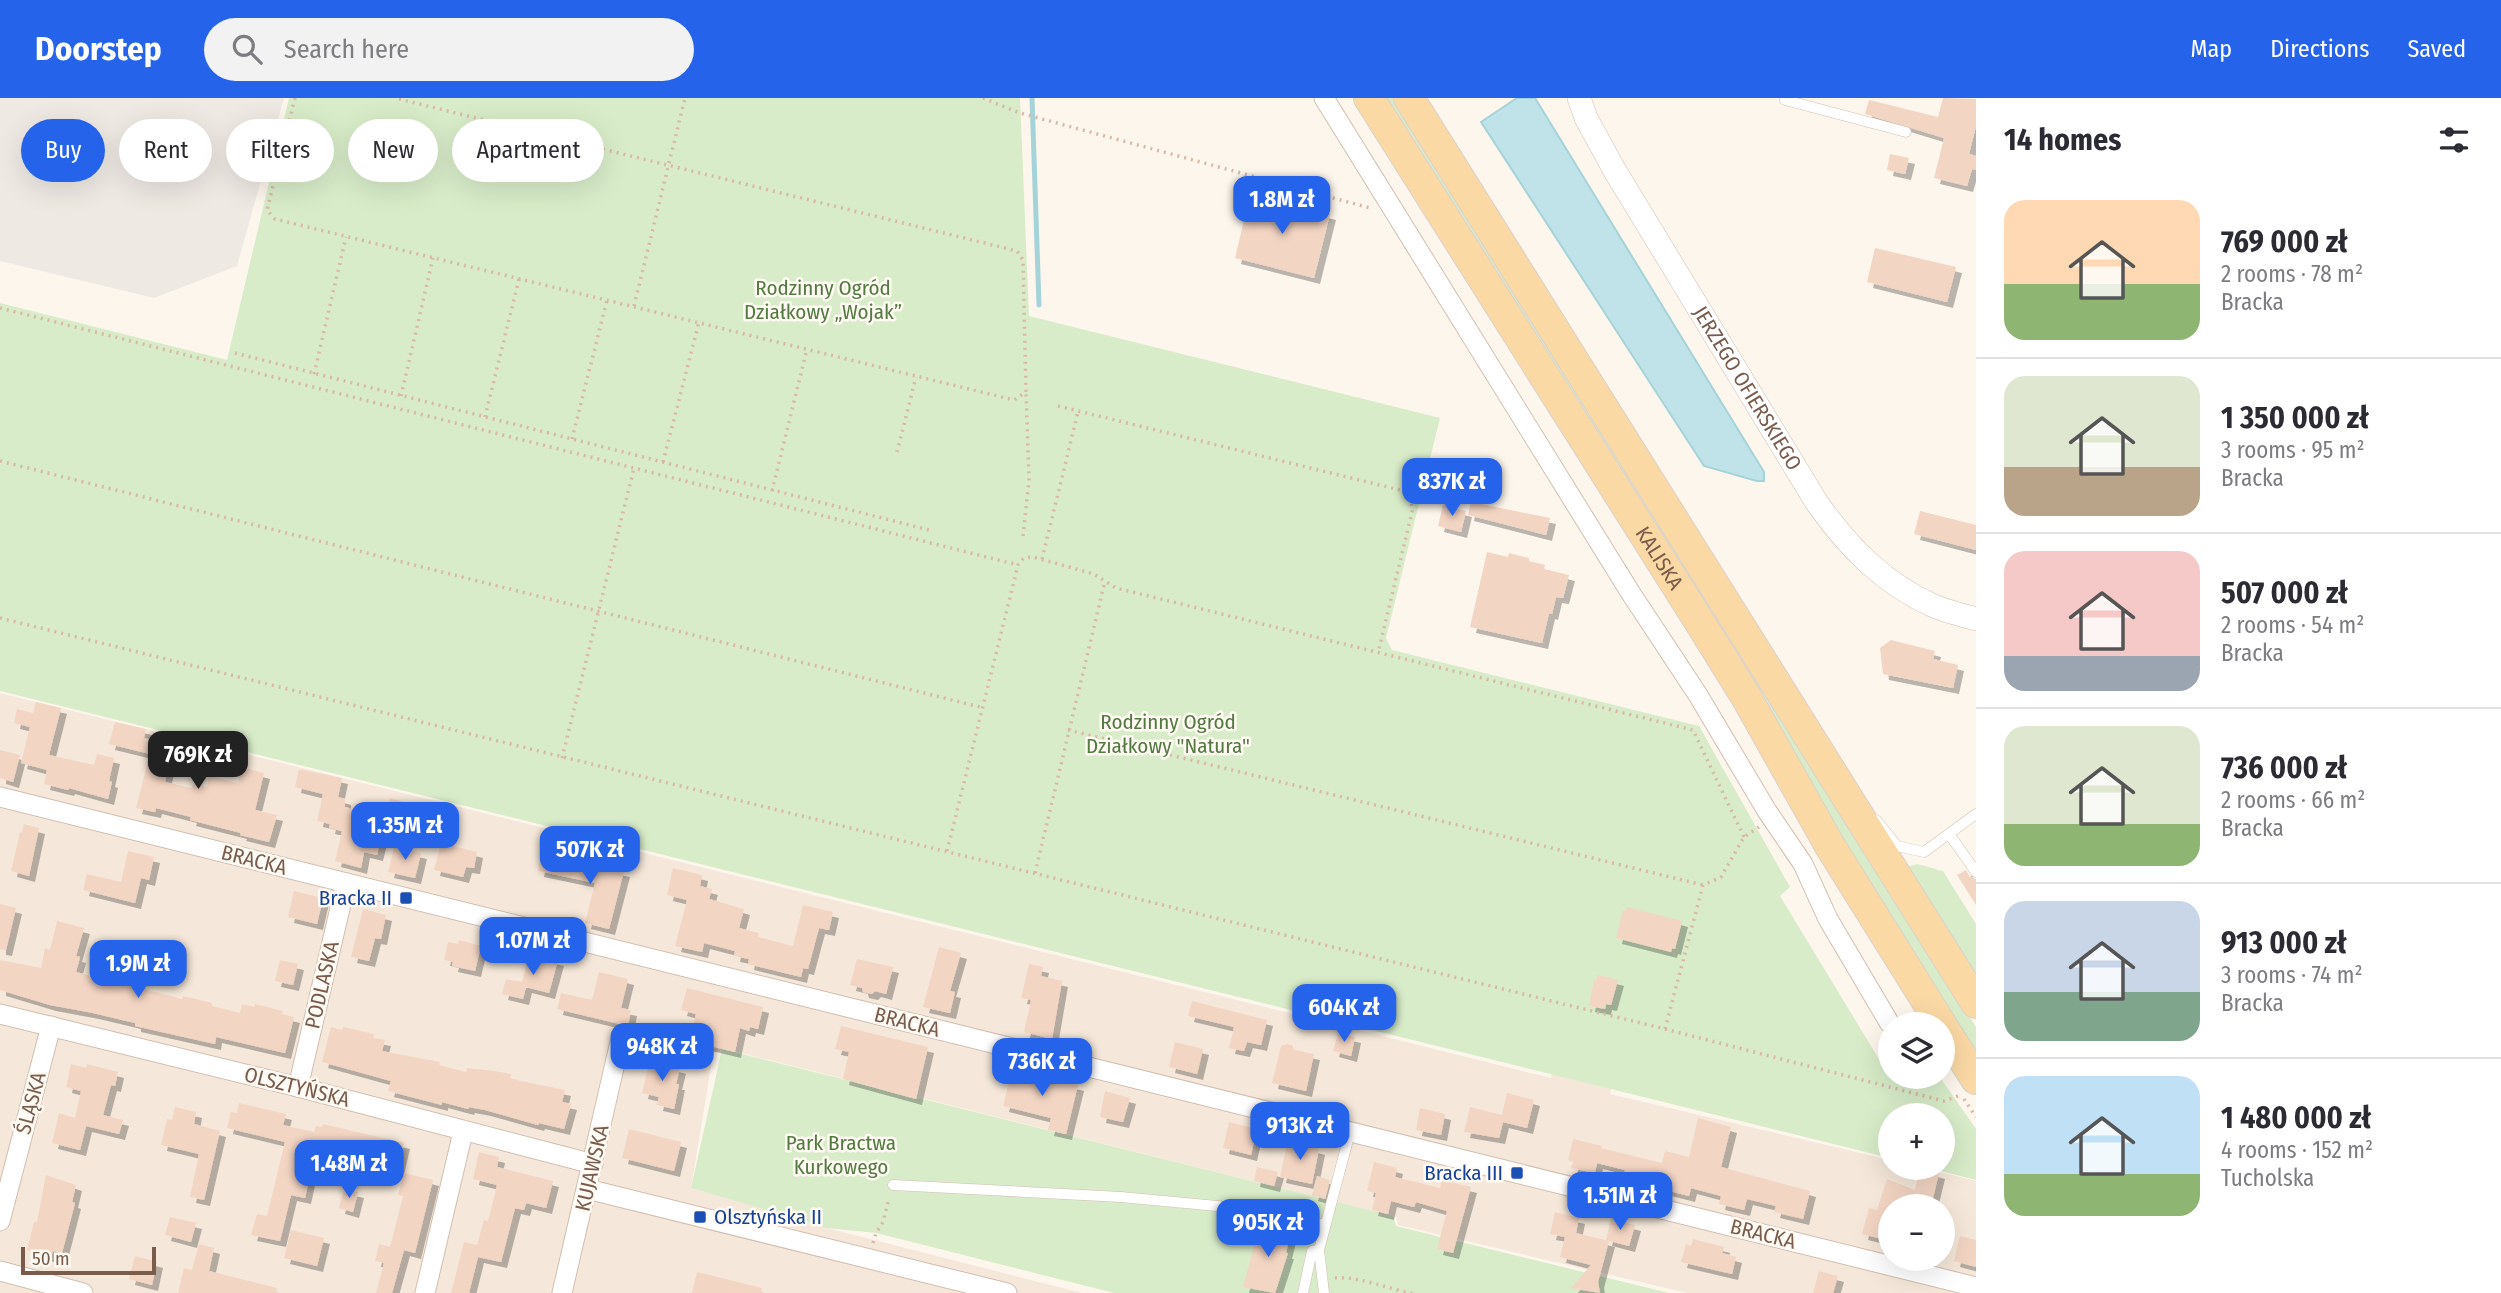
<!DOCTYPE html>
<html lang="en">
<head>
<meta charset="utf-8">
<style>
  body { margin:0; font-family:"Fira Sans Condensed",sans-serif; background:#f2f2f3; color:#2b2b33; height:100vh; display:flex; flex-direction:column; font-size:26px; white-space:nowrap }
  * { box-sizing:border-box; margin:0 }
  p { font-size:23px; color:#7c7c81 }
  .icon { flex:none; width:38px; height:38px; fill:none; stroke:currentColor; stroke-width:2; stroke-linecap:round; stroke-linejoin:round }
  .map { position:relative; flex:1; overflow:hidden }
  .side { display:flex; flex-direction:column; background:#fff; width:525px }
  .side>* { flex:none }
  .guide { position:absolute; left:21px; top:21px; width:665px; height:63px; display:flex; gap:14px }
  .buttons { position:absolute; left:1878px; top:914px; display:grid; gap:14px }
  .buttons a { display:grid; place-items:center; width:77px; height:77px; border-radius:50%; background:#fff; box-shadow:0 7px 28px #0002; font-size:35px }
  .scale { position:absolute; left:21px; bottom:18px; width:135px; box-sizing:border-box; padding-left:7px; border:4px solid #7a5c4d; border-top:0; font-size:19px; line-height:24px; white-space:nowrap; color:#7a5c4d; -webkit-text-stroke:5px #fffaf3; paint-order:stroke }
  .price { position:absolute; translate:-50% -60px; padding:0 16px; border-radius:14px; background:#2563eb; color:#fff; font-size:23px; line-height:46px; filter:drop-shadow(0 2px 4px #0008) }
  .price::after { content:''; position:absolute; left:50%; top:42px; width:21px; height:16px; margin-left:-10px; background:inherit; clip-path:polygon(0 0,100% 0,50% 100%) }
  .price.on { background:#222; color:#fff }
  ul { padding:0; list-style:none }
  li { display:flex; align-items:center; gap:21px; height:175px; padding:0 28px }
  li+li { border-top:2px solid #e1e1e2 }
  li span { display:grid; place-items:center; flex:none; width:196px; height:140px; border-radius:21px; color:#555 }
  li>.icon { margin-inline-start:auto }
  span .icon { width:84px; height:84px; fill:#fffc; stroke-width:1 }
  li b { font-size:30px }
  h2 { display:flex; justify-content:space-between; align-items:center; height:84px; padding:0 28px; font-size:30px }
  .pill { padding:0 24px; border-radius:32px; background:#fff; box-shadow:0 7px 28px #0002; font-size:24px; line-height:63px }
  .pill.on { background:#2563eb; color:#fff }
  header { display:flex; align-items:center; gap:42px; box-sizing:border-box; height:98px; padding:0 35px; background:#2563eb; color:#fff }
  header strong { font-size:33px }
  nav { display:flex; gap:38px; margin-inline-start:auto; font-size:24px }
  .search { width:490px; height:63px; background:#f2f2f3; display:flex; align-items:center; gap:18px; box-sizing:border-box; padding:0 24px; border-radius:38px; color:#7c7c81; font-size:26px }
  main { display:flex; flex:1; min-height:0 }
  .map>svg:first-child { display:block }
  .residential { fill:#f5e8da; fill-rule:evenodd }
  .industrial { fill:#efe9e4 }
  .green { fill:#d8ecc9 }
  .water { fill:#bfe3e8; stroke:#a5d3da; stroke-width:2 }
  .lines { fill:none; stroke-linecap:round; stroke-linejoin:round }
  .stream { stroke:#a5d3da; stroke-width:5 }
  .building { fill:#f3d5c3; filter:url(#shadow) }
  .service-casing { stroke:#d1beb0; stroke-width:11 }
  .minor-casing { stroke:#d1beb0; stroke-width:21 }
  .tertiary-casing { stroke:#d1beb0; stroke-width:24 }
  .primary-casing { stroke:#dad1cd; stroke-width:32 }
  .path { stroke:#d9b8a5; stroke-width:3.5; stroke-dasharray:2 5; stroke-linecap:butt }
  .service { stroke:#fff; stroke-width:10 }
  .minor { stroke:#fff; stroke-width:19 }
  .tertiary { stroke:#fff; stroke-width:23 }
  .primary { stroke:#fbd9a5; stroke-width:30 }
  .transit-dot { fill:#1a4fb4; stroke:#fffaf3; stroke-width:2.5 }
  .labels { text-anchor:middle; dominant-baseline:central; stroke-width:5; stroke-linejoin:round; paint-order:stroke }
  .park-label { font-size:21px; fill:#537a41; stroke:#fffaf3 }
  .street-label { font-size:21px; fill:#7a5c4d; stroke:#fffaf3 }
  .transit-label { font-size:21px; fill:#164399; stroke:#fffaf3; text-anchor:end }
</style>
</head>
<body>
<header>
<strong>Doorstep</strong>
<div class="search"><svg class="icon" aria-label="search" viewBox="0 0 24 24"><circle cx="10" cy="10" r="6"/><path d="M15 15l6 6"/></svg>Search here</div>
<nav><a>Map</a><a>Directions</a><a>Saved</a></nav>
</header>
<main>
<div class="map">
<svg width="1976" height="1195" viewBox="0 0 1976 1195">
  <defs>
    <filter id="shadow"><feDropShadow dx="6" dy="6" stdDeviation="0" flood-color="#0004"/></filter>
  </defs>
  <rect width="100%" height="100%" fill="#fdf6ec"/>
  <path class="residential" d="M0,595L1551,980L1598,791L1641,864L1610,996L1890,1062V1069H1919L1976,1083V1195H1687L1398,1127L1396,1119L737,954L721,952L713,957L691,1090L827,1130L1082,1195H0ZM1890,1108H1942V1160H1890Z"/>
  <path class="industrial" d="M0,0H284L237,168L154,200L0,163Z"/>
  <g class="green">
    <path d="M289,0H1020L1029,218L1440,320L1386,540L1392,552L1699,628L1790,789L1780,798L1888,976L1890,975V978H1939L1976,1031V1082L1925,1069H1942V1017H1890V1060L0,593V205L227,262Z"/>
    <path d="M1382,0H1395L1976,929V963Z"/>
    <path d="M1917,766L1943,773L1976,826V881L1907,769Z"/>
    <path d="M722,951L1393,1118L1396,1128L1669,1195H1114L876,1135L827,1130L691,1090Z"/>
  </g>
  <path class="water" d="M1517,0H1535L1764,374V383H1757L1704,368L1481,24Z"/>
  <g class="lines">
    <path class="stream" d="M1032,0L1039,207"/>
  </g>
  <g class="building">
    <path d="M1943,0L1976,1V28L1969,56L1976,58V72L1972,71L1967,88L1934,80L1944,40L1865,16L1869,2L1938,19Z"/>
    <path d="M1890,56L1909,60L1905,76L1887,72Z"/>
    <path d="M1250,97L1330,116L1314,180L1235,160Z"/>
    <path d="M1875,150L1956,169L1947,204L1867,184Z"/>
    <path d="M1471,404L1550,420L1546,437L1468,417Z"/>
    <path d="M1443,407L1466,413L1461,434L1438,428Z"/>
    <path d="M1920,413L1976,427V452L1914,436Z"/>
    <path d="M1487,454L1508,459L1509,455L1529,460V463L1545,467L1544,471L1569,477L1563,500L1556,499L1552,516L1549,515L1542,545L1470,529Z"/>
    <path d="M1891,542L1935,553L1933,561L1958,567L1953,590L1883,576L1880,550Z"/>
    <path d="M36,604L61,610L49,657L94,667L97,656L114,660L109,683L112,684L108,701L69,690L68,692L44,686L47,672L21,665L30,629L14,625L17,611L33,615Z"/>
    <path d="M115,624L146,631L144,640L173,647L165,684L192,690L193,685L207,689L209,678L238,685L241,669L264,675L255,712L277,717L269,744L240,737L241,735L190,722L191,719L156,710L155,714L136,710L150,656L109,646Z"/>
    <path d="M0,652L20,657L13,684L0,680Z"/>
    <path d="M299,671L342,680L338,699L345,701V709L386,720L377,757L364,754L361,770L335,763L342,733L329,730L330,726L317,723L323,696L295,689Z"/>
    <path d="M390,700L408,705L404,722L386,718Z"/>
    <path d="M24,726L39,730L29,778L11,773L20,734L22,735Z"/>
    <path d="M441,745L477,754L474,770L466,769L463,779L434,772Z"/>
    <path d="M394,749L421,755L415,780L388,774Z"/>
    <path d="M128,753L154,759L149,782L141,780L135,805L83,792L87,776L121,784Z"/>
    <path d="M541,757L624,773L609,831L585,825L595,785L538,773Z"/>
    <path d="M673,770L702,777L700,788L712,791L709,801L744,811L739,830L759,835L758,839L793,848L803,807L833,814L829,832L819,830L808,871L803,870L801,879L748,866L749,861L734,858L735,853L704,845L702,854L675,848L687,802L667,797Z"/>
    <path d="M1966,772L1970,779L1976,781V807L1957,777Z"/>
    <path d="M294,793L323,800L317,826L288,819Z"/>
    <path d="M0,806L16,810L6,852L0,851Z"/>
    <path d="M1627,809L1682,823L1675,851L1672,850L1671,854L1616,840L1623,812L1626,813Z"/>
    <path d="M363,811L386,817L381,841L375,840L369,863L351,859Z"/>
    <path d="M57,823L84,830L76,858L80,859L76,874L113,884L114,881L129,884L144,888L143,891L171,898L182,901L183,898L212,905V908L240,915L242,906L254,909L255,906L283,913L282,916L294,919L285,955L216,939L215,946L135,928V925L93,915L50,907L0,892V862L41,870L45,850L50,852Z"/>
    <path d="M459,842L481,848L475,873L452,868L453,864L444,862L448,844L458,846Z"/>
    <path d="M939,849L961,855L950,893L955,894L950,915L923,909Z"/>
    <path d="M538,857L558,862L549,895L526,889L523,901L502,896L506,881L522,884L529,858L537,860Z"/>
    <path d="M857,861L893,869L886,896L875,893L872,896L863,894L862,890L850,887Z"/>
    <path d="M280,862L298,866L293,887L275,883Z"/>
    <path d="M1029,866L1043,869L1041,878L1062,883L1052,941L1024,934L1031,902L1021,900Z"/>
    <path d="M599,874L628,881L621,910L631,912L628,928L557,911L561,895L592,902Z"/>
    <path d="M1598,877L1618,882L1611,907L1606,906L1605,911L1589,908L1594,882L1596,883Z"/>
    <path d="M687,890L763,909L758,931L750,929L749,933L740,930L735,954L689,943L696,916L681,912Z"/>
    <path d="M1192,903L1267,922L1261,947L1247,944L1244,953L1229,950L1234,929L1188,918Z"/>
    <path d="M841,928L928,949L916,1001L843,981L849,954L835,951Z"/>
    <path d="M331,929L342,932L343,929L374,936L373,940L385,942L382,953L440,964L439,967L466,974L467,970L495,973L511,976L510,980L521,983L565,992L562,1004L571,1006L564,1031L539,1025L538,1027L485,1012L469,1009L468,1011L442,1004V1007L388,993L391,983L322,964Z"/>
    <path d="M1338,935L1355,939L1351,958L1333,953Z"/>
    <path d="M1175,944L1203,951L1197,976L1169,969Z"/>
    <path d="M1287,946L1292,947L1294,952L1314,956L1306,993L1272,985L1281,948Z"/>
    <path d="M650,962L680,970L676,986H679L674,1011L657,1007L659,999L642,995Z"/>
    <path d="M71,966L86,970L87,966L118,974L115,988L111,987L103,1017L123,1022L119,1036L86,1028L80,1052L52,1045L59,1015L75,1020L81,993L66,989Z"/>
    <path d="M1012,971L1078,987L1066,1036L1048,1032L1051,1020L1003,1008Z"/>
    <path d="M1105,993L1130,1000L1123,1024L1100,1019Z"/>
    <path d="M1507,995L1534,1002L1527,1030L1503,1024L1499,1040L1464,1034L1470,1009L1502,1017Z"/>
    <path d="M239,1005L286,1016L283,1027L314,1034L316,1028L322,1029L323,1026L404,1045L397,1075L313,1050L306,1076L310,1077L305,1100L291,1097L280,1143L251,1137L257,1116L267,1118L285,1044L227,1030L231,1014L237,1015Z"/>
    <path d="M175,1009L196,1014L194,1026L220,1033L204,1102L190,1099L199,1056L161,1047L167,1021L172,1022Z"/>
    <path d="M1420,1010L1445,1016L1441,1037L1416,1032Z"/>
    <path d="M1698,1020L1731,1029L1721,1069L1810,1093L1803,1121L1774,1114L1776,1108L1747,1101L1744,1112L1719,1106L1721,1098L1691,1090L1689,1098L1622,1081L1625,1072L1597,1065L1595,1075L1571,1070L1573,1064L1568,1062L1573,1041L1602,1048L1601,1050L1662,1065L1665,1053L1689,1059Z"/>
    <path d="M1229,1024L1257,1031L1251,1057L1223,1050Z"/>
    <path d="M629,1031L681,1044L674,1073L622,1060Z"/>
    <path d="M1291,1041L1308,1044V1048L1319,1051L1312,1086L1280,1079L1287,1046L1289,1047Z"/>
    <path d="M479,1054L499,1059L497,1069L553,1083L546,1110L526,1105L524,1112L515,1110L501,1164L478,1159L469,1195H451L464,1144L477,1147L484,1122L488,1123L497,1087L473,1081Z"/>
    <path d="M1374,1064L1397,1070L1395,1079L1440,1090L1442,1082L1471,1089L1453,1155L1437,1151L1447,1113L1416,1104L1414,1109L1391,1103L1388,1116L1372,1112L1376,1095L1367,1093Z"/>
    <path d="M1257,1069L1278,1074L1274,1088L1254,1083Z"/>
    <path d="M1920,1070L1939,1075L1931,1108H1890V1143L1862,1136L1869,1110L1877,1112L1887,1081L1915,1092Z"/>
    <path d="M404,1075L433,1082L415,1155L404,1152L392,1195H376L384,1165L375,1163L379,1146L390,1149L403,1098L398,1097Z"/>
    <path d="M46,1077L76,1087L72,1104L75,1105L62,1155L53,1153L51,1159L27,1152L34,1124H37Z"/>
    <path d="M1317,1078L1330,1082L1325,1101L1312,1097Z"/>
    <path d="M344,1091L358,1094L353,1114L339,1110Z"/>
    <path d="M1555,1114L1579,1120L1576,1135L1609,1143L1598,1184L1600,1195L1571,1190L1591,1167L1560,1159L1565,1139L1550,1136Z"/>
    <path d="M170,1119L196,1125L191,1144L165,1137Z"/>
    <path d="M1611,1121L1635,1127L1629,1148L1606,1142Z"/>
    <path d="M1260,1126L1291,1134L1286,1155H1288L1275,1195L1243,1189Z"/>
    <path d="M291,1132L324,1140L317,1168L284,1160Z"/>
    <path d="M1960,1138L1976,1142V1169L1954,1163Z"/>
    <path d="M1693,1141L1724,1149L1722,1155L1736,1159L1732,1176L1681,1164L1686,1146L1691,1148Z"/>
    <path d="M199,1146L214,1150L209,1173L277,1190L276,1195H178L184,1170L192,1172Z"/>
    <path d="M135,1158L157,1164L152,1187L129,1181Z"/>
    <path d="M1819,1173L1838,1178L1833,1195H1813Z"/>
    <path d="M697,1174L762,1190L761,1195H692Z"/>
  </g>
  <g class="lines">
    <g class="service-casing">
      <g id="service">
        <path d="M1785,0V2L1906,34"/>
        <path d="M1876,722L1897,748L1924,754L1976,716"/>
        <path d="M1949,736L1976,774"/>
        <path d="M893,1087L1121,1099L1249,1111L1325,1127"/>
        <path d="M1303,1195L1312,1153L1319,1152"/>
        <path d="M1324,1195L1319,1152L1350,1034"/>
      </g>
    </g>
    <g class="minor-casing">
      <g id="minor">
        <path d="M1324,0L1630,494L1698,597L1767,713L1803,766L1828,821L1890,926"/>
        <path d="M0,699L1976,1189"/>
        <path d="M0,916L298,989L593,1066"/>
        <path d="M298,989L346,785"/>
        <path d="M587,1091L1007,1195"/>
        <path d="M0,1123L51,928"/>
        <path d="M0,1173L83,1195"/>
        <path d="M425,1195L463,1034"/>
        <path d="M562,1195L620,944"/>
      </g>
    </g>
    <g class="tertiary-casing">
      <g id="tertiary">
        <path id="s1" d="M1579,0L1586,20L1615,73L1817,405C1848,449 1884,486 1934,508C1948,514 1962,517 1976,521"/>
      </g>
    </g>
    <g class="primary-casing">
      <g id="primary">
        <path id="s2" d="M1369,0L1699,523L1745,597L1830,748L1941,926"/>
        <path d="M1409,0L1976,905"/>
        <path d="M1942,928L1976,981"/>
      </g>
    </g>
    <g class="path">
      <path d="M295,0L267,112L275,121L1014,302L1026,294L1023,162L1017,153L395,0"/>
      <path d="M983,0L1020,15L1370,110"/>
      <path d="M634,208L685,0"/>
      <path d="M0,210L1018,467"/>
      <path d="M235,255L933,433"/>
      <path d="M314,276L346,139"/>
      <path d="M401,298L433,160"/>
      <path d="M1058,308L1404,393L1413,410L1378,555"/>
      <path d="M485,319L519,181"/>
      <path d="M572,341L607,202"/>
      <path d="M897,354L916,279"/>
      <path d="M0,363L984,610"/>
      <path d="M663,364L699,224"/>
      <path d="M772,393L807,251"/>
      <path d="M1023,438L1029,382L1026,294"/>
      <path d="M1042,461L1078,314"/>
      <path d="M0,520L1665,931L1944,1003L1961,997"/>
      <path d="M1068,632L1703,787"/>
      <path d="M562,660L634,370"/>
      <path d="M947,753L1018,467L1024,460L1033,459L1094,476L1116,490L1693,632L1744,739"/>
      <path d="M1035,775L1105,483"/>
      <path d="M1665,931L1703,787L1721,779L1744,739L1759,729"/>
      <path d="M1964,1001L1976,1019"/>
      <path d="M873,1145L876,1135L883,1124L889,1100"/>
      <path d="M1335,1180C1359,1178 1387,1191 1412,1195"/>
    </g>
    <use href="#service" class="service"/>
    <use href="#minor" class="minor"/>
    <use href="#tertiary" class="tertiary"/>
    <use href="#primary" class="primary"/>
  </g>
  <g class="transit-dot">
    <rect x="399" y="793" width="14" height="14" rx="3.5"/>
    <rect x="1510" y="1068" width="14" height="14" rx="3.5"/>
    <rect x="693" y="1112" width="14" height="14" rx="3.5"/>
  </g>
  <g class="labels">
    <g class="park-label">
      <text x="823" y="190">Rodzinny Ogród<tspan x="823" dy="24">Działkowy „Wojak”</tspan></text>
      <text x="1168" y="624">Rodzinny Ogród<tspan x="1168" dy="24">Działkowy "Natura"</tspan></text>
      <text x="841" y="1045">Park Bractwa<tspan x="841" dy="24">Kurkowego</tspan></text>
    </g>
    <g class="street-label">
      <text stroke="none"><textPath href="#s1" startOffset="336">JERZEGO OFIERSKIEGO</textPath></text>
      <text stroke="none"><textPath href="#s2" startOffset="544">KALISKA</textPath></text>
      <text transform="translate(254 762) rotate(14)">BRACKA</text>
      <text transform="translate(322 887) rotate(-77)">PODLASKA</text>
      <text transform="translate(907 924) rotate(14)">BRACKA</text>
      <text transform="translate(297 989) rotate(14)">OLSZTYŃSKA</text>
      <text transform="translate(31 1005) rotate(-75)">ŚLĄSKA</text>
      <text transform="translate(592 1070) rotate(-77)">KUJAWSKA</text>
      <text transform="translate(1763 1136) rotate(14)">BRACKA</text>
    </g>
    <g class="transit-label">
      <text x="392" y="800">Bracka II</text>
      <text x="1503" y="1075">Bracka III</text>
      <text x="714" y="1119" text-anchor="start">Olsztyńska II</text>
    </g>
  </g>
</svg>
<div class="buttons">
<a><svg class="icon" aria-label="layers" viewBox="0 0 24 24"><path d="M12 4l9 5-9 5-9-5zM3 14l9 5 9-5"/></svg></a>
<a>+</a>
<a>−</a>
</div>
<div class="scale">50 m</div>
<b class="price" style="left:1282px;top:138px">1.8M zł</b>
<b class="price" style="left:1452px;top:420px">837K zł</b>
<b class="price on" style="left:198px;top:693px">769K zł</b>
<b class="price" style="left:405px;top:764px">1.35M zł</b>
<b class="price" style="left:590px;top:788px">507K zł</b>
<b class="price" style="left:533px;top:879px">1.07M zł</b>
<b class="price" style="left:138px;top:902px">1.9M zł</b>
<b class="price" style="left:1344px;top:946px">604K zł</b>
<b class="price" style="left:662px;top:985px">948K zł</b>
<b class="price" style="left:1042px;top:1000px">736K zł</b>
<b class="price" style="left:1300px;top:1064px">913K zł</b>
<b class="price" style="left:349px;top:1102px">1.48M zł</b>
<b class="price" style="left:1620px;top:1134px">1.51M zł</b>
<b class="price" style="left:1268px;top:1161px">905K zł</b>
<div class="guide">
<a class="pill on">Buy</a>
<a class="pill">Rent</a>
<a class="pill">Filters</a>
<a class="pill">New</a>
<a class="pill">Apartment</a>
</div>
</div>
<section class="side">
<h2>14 homes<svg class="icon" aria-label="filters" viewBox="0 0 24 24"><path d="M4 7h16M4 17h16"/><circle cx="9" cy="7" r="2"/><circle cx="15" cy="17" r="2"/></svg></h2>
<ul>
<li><span style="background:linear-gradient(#ffd9b3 60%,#8fb573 0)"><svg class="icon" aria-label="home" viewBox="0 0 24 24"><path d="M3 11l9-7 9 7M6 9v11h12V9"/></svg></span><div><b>769 000 zł</b><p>2 rooms · 78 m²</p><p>Bracka</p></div></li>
<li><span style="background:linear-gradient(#dfe7d0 65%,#b9a48a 0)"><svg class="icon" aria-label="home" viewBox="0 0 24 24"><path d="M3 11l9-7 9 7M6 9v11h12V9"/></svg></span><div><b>1 350 000 zł</b><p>3 rooms · 95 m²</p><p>Bracka</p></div></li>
<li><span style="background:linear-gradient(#f6c9c9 75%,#9aa5b1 0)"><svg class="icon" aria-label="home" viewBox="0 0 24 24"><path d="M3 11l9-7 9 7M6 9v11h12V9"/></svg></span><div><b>507 000 zł</b><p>2 rooms · 54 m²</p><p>Bracka</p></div></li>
<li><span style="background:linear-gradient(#dfe7d0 70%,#8fb573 0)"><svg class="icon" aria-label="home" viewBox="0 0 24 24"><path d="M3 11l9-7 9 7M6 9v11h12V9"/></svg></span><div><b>736 000 zł</b><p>2 rooms · 66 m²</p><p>Bracka</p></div></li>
<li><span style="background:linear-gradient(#c9d6e8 65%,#7fa58c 0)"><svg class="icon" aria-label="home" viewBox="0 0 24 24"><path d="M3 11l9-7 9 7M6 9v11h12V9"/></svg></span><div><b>913 000 zł</b><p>3 rooms · 74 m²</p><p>Bracka</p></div></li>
<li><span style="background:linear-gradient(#bfe0f5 70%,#8fb573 0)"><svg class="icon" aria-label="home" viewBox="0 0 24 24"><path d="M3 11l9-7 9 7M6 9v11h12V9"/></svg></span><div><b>1 480 000 zł</b><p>4 rooms · 152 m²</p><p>Tucholska</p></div></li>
</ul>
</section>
</main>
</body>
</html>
